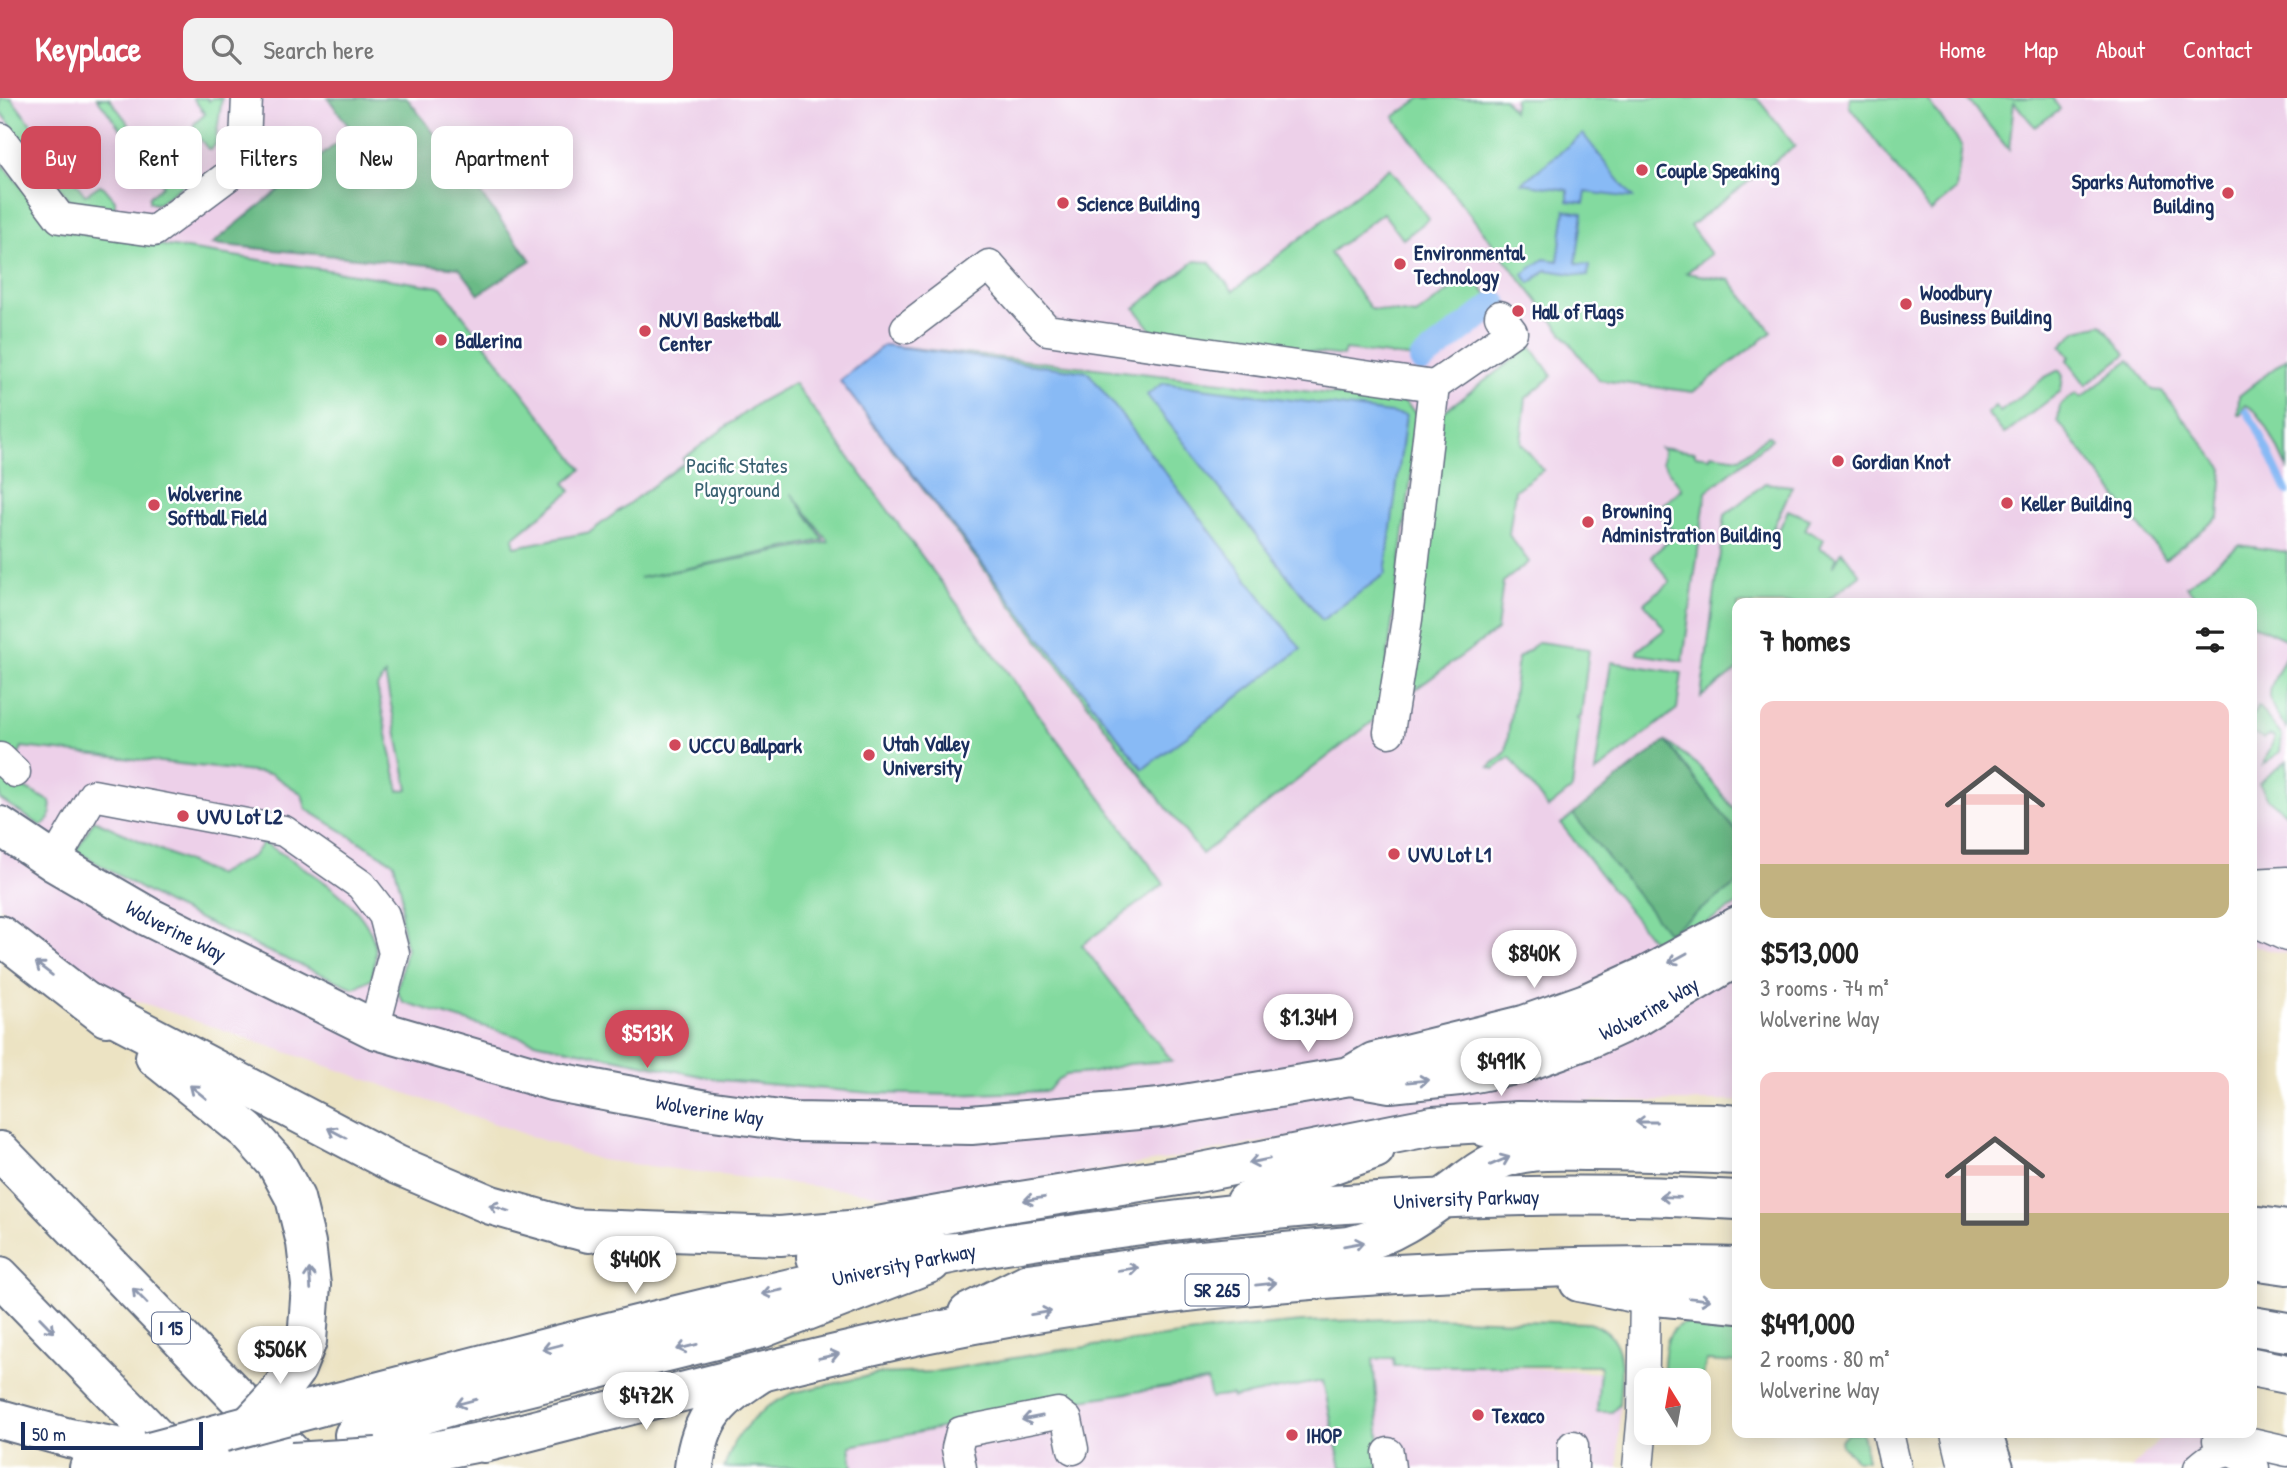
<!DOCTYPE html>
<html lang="en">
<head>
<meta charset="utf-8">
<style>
  body { margin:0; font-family:"Patrick Hand",sans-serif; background:#f2f2f2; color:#222; height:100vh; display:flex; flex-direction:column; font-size:26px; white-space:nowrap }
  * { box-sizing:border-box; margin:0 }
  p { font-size:23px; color:#767676 }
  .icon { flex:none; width:38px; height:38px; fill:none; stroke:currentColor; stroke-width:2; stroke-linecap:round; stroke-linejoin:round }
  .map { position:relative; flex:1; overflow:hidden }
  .details { position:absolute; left:1732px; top:500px; width:525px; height:840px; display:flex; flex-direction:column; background:#fff; border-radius:14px; box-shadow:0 4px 18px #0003 }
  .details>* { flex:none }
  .guide { position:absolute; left:21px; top:28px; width:665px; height:63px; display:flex; gap:14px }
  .needle { width:46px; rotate:349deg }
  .controls { position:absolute; left:1634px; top:1270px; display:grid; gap:14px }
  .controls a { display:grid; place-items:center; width:77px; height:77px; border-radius:14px; background:#fff; box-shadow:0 4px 18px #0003; font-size:35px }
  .scale { position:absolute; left:21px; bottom:18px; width:182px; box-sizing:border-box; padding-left:7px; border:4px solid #1b2f5e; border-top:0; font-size:19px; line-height:24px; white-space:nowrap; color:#1b2f5e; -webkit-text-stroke:5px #fff; paint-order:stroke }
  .price { position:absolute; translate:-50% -60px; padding:0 16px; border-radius:24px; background:#fff; color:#222; font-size:23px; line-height:46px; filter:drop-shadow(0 2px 4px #0008) }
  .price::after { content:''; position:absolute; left:50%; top:42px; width:21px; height:16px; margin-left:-10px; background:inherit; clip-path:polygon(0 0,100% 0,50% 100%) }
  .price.selected { background:#d1495b; color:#fff }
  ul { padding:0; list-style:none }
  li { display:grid; align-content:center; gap:14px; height:371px; padding:0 28px }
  li span { display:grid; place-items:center; height:217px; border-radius:14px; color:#555 }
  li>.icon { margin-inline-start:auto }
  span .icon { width:126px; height:126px; fill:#fffc; stroke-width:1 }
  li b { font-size:30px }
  h2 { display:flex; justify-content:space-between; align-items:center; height:84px; padding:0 28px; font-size:30px }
  .tag { padding:0 24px; border-radius:14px; background:#fff; box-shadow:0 4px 18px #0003; font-size:24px; line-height:63px }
  .tag.selected { background:#d1495b; color:#fff }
  header { display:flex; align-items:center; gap:42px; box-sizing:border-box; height:98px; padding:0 35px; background:#d1495b; color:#fff }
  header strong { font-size:33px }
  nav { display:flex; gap:38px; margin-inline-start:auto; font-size:24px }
  .search { width:490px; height:63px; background:#f2f2f2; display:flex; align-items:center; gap:18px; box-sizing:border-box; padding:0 24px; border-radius:14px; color:#767676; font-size:26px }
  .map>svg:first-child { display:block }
  .built { fill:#edd0e9 }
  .green { fill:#83da9f; stroke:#4f847e; stroke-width:2; fill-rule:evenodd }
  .forest { fill:#6aba86; stroke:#427472; stroke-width:2 }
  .water { fill:#88baf5; stroke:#5274aa; stroke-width:2 }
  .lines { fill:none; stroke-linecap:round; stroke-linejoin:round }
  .stream { stroke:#88baf5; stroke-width:7 }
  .canal { stroke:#88baf5; stroke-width:26 }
  .minor-casing { stroke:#646e81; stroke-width:33 }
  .major-casing { stroke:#646e81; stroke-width:42 }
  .highway-casing { stroke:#646e81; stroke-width:42 }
  .minor { stroke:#fff; stroke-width:30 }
  .major { stroke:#fff; stroke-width:38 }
  .highway { stroke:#fff; stroke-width:38 }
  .major-bridge-casing { stroke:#646e81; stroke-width:42; stroke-linecap:butt }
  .highway-bridge-casing { stroke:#646e81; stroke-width:42; stroke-linecap:butt }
  .major-bridge { stroke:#fff; stroke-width:38 }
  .highway-bridge { stroke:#fff; stroke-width:38 }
  .oneway { stroke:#8d97ae }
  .poi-dot { fill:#d1495b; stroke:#fff; stroke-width:2.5 }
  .labels { text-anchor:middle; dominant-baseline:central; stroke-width:5; stroke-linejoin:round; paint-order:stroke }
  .shield { fill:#fff; stroke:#5f6d8e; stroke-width:2 }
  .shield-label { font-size:19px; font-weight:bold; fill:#1b2f5e }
  .poi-label { font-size:21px; font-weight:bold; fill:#1b2f5e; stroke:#fff; text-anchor:start }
  .park-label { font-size:21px; fill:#3a6272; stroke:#fff }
  .street-label { font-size:21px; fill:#1b2f5e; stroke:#fff }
</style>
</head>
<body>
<header>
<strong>Keyplace</strong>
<div class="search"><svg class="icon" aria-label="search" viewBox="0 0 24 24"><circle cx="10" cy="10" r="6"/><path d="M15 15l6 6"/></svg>Search here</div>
<nav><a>Home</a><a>Map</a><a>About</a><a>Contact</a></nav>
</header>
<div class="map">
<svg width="2287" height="1370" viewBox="0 0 2287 1370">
  <rect width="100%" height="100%" fill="#fff"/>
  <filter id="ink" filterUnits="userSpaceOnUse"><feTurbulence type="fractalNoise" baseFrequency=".0143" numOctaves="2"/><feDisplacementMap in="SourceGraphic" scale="14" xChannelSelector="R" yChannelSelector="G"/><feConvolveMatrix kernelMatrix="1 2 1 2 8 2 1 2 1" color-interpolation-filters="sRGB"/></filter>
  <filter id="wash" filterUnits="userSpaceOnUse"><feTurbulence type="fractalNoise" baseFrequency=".00686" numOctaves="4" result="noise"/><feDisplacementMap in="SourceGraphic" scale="28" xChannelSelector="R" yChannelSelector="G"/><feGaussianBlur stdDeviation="1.57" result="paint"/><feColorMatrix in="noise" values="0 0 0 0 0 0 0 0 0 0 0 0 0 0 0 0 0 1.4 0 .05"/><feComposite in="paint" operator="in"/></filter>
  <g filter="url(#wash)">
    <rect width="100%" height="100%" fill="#ece3c3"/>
    <g class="built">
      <path d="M0,0H2287V856L2252,848V506H1738V1003L1533,1004L1423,1016L1146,1065L917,1101L600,1062L94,888L0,809Z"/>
      <path d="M1309,1256L1621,1276L1618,1370H815L809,1356Z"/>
      <path d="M2166,1335H2237L2287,1343V1370H2131Z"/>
    </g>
    <g class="green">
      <path d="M0,0H11L85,97L100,87L104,89L115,102V110L110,111L76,107L71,104L0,13Z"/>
      <path d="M97,0H109L171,81L186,70L190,71L194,77L191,81L159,105L154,106L149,104V99L163,87Z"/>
      <path d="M193,0H207L209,3L212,0H222L215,47L211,51H208L193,32L194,26L205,16Z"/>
      <path d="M1421,0H1504L1513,13L1515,0H1757L1795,48L1690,128L1711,156L1686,175L1730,182L1772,234L1693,294L1599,282L1394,19Z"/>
      <path d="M1850,0H1926L1962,48L1956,92L1930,114L1849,8Z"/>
      <path d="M1966,0H2052L2060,11L2035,29L2014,4L2009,52Z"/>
      <path d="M0,64L60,132L441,189L582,371L565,385L571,393L513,440L515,449L590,434L685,364L683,361L759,304L794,285L1164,786L1082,847L1172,963L1128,966L1091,975L1066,977L1057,982L1048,993L955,997L871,995L721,982L539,945L403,904L397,893L406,851L401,822L402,797L394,765L306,711L302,696L271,676L22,649L8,682L50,703C52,714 52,722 41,728L0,701ZM791,395L829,444L639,480L824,442ZM385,577L408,691L399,693L377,589Z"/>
      <path d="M1390,70L1429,121L1403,141L1383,115L1330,155L1371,211L1416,217L1471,177L1492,203L1415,260L1345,252L1343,258L1154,235L1135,210L1195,163L1209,164L1233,193Z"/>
      <path d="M2102,226L2126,256L2086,287L2067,262L2070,259L2061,248L2077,232Z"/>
      <path d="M884,247L1405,304L1419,319L1380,618L1202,756L840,283Z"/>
      <path d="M1531,248L1552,278L1526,300L1521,345L1543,372L1515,392L1509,437L1529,464L1503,484L1497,532L1409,596L1442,315Z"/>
      <path d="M2287,260V370C2278,355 2263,309 2244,307L2241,316H2238L2239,298Z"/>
      <path d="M2129,262L2153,292L2162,293L2223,371L2219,419L2165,461L2058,323L2060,307L2076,295L2081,300Z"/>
      <path d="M2059,272L2063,278L2061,293L2004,336L1987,315L1995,308L2000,314L2045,279Z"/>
      <path d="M1768,337L1772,341L1706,394L1683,563L1637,556V553L1665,531L1644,505L1670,484L1651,458L1676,437L1656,411L1682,391L1662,364L1663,353L1660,350L1695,354V357L1710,359L1711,356L1740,360Z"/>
      <path d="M1765,385L1792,388L1773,430L1779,432L1788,412L1810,421L1805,432L1824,441L1820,450L1837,459L1833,469L1842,453L1860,477L1822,506H1738V571L1701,599L1725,417Z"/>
      <path d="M2239,447L2287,454V542L2252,526V506C2225,506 2204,512 2186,488Z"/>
      <path d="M1539,544L1589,551L1581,619H1577V621L1580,622L1572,691L1548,710L1510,659L1494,671L1489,669L1506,654L1518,560Z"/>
      <path d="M2287,555V631C2259,595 2270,593 2287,555Z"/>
      <path d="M1611,564L1682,575L1677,611L1595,675Z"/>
      <path d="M2258,608L2282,638L2280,654L2263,667L2275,639L2269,637L2263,640L2252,635V620Z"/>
      <path d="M1666,643L1698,667L1738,716V806L1660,852L1561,726Z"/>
      <path d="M2287,663V716L2268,701L2259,685Z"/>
      <path d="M94,722L216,777L253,758L263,744C300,768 364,801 375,847C377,857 374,870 372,880L354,890L267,853L166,805L76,753Z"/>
      <path d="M1424,1220L1588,1225C1629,1236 1621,1273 1619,1307L1612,1314H1597L1600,1268H1394L1393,1260L1373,1261L1382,1370H1341L1323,1283L1233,1300L1232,1297L1211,1300L1207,1283L1082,1302L850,1348L853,1369L849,1370H724L734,1344L749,1325L767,1309L792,1295L877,1276L933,1274L1055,1253L1218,1232L1302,1224Z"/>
      <path d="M1689,1224L1738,1227V1265L1706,1263L1699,1298V1283H1663C1665,1261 1661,1228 1689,1224Z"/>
      <path d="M1847,1335H1862L1867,1362H1857L1842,1348L1841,1342Z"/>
    </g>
    <g class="forest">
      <path d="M328,0H407L531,162L479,196L459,170L212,146L352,33Z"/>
      <path d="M1666,643L1738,736V785L1668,835L1573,716Z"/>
    </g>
    <g class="water">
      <path d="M1583,36L1633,100L1586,94L1584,105L1568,103V92L1522,85Z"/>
      <path d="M1565,112L1583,115L1576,165L1589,167L1588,178L1546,172L1530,185L1523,176L1544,161L1558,163Z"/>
      <path d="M884,247L1088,274L1301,551L1143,671L840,283Z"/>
      <path d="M1163,285L1406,317L1385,476L1322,522L1147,297Z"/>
    </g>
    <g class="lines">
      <path class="stream" d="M2246,313L2256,328L2287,394"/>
      <path class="canal" d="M1422,262L1495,206"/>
    </g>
  </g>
  <g filter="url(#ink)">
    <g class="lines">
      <g class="minor-casing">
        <g id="minor">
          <path d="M0,40L60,120L154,133L244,66L247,0"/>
          <path d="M906,230L989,167L1047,232L1434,288L1407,521L1389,634"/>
          <path d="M1434,288L1512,234L1500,218"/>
          <path d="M0,660L15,674"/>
          <path d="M54,764L93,697L284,733L361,787L384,817L394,855L374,931"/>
          <path d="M2252,786L2287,784"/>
          <path d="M2252,814L2287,810"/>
          <path d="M2252,822L2287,838"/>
          <path d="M1888,1335L1896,1370"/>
          <path d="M1956,1335L1962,1360L1969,1370"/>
          <path d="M2218,1342H2239L2287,1353"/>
          <path d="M1573,1348V1370"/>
          <path d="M1388,1355L1390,1370"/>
          <path d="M961,1370L957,1350L961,1334L1058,1315L1067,1322L1073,1351"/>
          <path d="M1638,1370L1643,1316L1645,1197"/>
          <path d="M2199,1370C2220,1351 2234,1346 2254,1370"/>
        </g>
      </g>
      <g class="major-casing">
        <g id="major">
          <path id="s1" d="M0,728L54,764L149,819L374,931L552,983L706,1012L794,1024L971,1027L1160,1010L1350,978L1390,985L1459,978L1520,966L1589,941L1637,919L1738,858"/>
          <path d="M1350,978L1374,964L1524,927L1586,905L1648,877L1738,828"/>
          <path d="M1485,1029L1519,1023L1714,1025L1738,1027"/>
          <path d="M1246,1104L1328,1068L1375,1051"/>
          <path d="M2252,1127L2287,1132"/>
          <path d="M2252,1162L2287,1167"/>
          <path d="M1579,1184L1645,1197L1738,1206"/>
          <path d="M968,1215L1028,1185L1190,1163L1349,1148C1391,1139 1423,1115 1457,1090C1469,1080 1482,1070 1497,1063C1524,1050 1558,1053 1587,1053C1637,1053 1688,1055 1738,1057"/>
          <path d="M2252,1228L2287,1234"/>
          <path d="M2252,1269L2287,1276"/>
          <path id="s2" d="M326,1307C535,1253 744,1196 956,1155C998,1146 1042,1141 1084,1135C1300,1103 1520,1090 1738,1102"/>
          <path d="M1982,1335L1994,1370"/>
          <path d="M484,1345C630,1308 776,1268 924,1236C1099,1199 1279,1181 1457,1173C1550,1169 1644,1166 1738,1169"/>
          <path d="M89,1370L148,1355"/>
        </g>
      </g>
      <g class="highway-casing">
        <g id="highway">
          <path d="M0,837L106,919"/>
          <path d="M87,904L397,1067L491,1107L589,1135"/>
          <path d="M155,959L247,1033L276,1065L295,1100L306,1145L311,1187L307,1243L296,1271"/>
          <path d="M0,1053L306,1370"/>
          <path d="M565,1130L780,1138L861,1131L989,1108L1197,1075L1433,1028L1519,1023"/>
          <path d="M816,1159L959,1154"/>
          <path d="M0,1178L186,1370"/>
          <path d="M0,1321L69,1340L148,1355"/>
          <path d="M354,1337L465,1304L763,1230L931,1165"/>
          <path d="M377,1359L434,1353L516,1337"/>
          <path d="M210,1361L292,1364"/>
          <path d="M694,1370C700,1317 720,1301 762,1274"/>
        </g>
      </g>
      <use href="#minor" class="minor"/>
      <use href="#major" class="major"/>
      <use href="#highway" class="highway"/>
      <g class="major-bridge-casing">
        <path id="major-bridge" d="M149,1354L326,1307"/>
      </g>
      <g class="highway-bridge-casing">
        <g id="highway-bridge">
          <path d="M250,1327L274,1301L296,1271"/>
          <path d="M148,1355L210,1361"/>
          <path d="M292,1364L377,1359"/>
        </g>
      </g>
      <use href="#major-bridge" class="major-bridge"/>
      <use href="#highway-bridge" class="highway-bridge"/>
    </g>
    <defs><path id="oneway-shaft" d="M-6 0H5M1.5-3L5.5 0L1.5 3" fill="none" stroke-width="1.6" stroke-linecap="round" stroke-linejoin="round" transform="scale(1.75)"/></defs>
    <g class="oneway">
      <use href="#oneway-shaft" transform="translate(1678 860) rotate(151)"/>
      <use href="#oneway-shaft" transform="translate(44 871) rotate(-143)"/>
      <use href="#oneway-shaft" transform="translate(1418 983) rotate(-6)"/>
      <use href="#oneway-shaft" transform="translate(198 994) rotate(-141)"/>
      <use href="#oneway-shaft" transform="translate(1646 1024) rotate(-180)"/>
      <use href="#oneway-shaft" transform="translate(337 1035) rotate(-152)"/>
      <use href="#oneway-shaft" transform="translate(1259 1063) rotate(169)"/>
      <use href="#oneway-shaft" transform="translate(1500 1063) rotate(-23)"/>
      <use href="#oneway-shaft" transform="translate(1670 1099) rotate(-178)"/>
      <use href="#oneway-shaft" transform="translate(1034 1101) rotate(171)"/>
      <use href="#oneway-shaft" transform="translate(499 1110) rotate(-162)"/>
      <use href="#oneway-shaft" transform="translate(1354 1146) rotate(-10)"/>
      <use href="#oneway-shaft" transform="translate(1128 1171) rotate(-7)"/>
      <use href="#oneway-shaft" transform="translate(310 1181) rotate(-94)"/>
      <use href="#oneway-shaft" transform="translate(1266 1186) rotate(-6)"/>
      <use href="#oneway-shaft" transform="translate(772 1194) rotate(168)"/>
      <use href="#oneway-shaft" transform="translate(140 1198) rotate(-134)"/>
      <use href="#oneway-shaft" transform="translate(1700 1201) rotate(6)"/>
      <use href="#oneway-shaft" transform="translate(1041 1215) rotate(-9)"/>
      <use href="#oneway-shaft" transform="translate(47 1227) rotate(46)"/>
      <use href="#oneway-shaft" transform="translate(552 1249) rotate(166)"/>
      <use href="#oneway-shaft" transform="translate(687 1249) rotate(166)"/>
      <use href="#oneway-shaft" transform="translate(829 1258) rotate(-13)"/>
      <use href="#oneway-shaft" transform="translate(466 1304) rotate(165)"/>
      <use href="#oneway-shaft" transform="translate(1032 1320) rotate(169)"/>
    </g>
  </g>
  <g class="poi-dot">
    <circle cx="1642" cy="72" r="7"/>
    <circle cx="2228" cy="95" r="7"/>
    <circle cx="1063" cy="105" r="7"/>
    <circle cx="1400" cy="166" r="7"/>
    <circle cx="1906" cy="206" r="7"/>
    <circle cx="1518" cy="213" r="7"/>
    <circle cx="645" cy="233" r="7"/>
    <circle cx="441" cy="242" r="7"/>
    <circle cx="1838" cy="363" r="7"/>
    <circle cx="2007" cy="405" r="7"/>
    <circle cx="154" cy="407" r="7"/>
    <circle cx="1588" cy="424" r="7"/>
    <circle cx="675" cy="647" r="7"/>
    <circle cx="869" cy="657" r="7"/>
    <circle cx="183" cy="718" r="7"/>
    <circle cx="1394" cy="756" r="7"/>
    <circle cx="1478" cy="1317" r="7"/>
    <circle cx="1292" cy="1337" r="7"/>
  </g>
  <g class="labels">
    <g class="shield">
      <rect x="1185.5" y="1176.5" width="63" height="31" rx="5"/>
      <rect x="152" y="1214.5" width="38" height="31" rx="5"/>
    </g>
    <g class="shield-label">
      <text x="1217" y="1192">SR 265</text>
      <text x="171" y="1230">I 15</text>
    </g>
    <g class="poi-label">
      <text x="1656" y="72">Couple Speaking</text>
      <text x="2214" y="83" text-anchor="end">Sparks Automotive<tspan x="2214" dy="24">Building</tspan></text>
      <text x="1077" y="105">Science Building</text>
      <text x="1414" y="154">Environmental<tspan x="1414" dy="24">Technology</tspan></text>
      <text x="1920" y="194">Woodbury<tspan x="1920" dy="24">Business Building</tspan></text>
      <text x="1532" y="213">Hall of Flags</text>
      <text x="659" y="221">NUVI Basketball<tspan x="659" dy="24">Center</tspan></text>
      <text x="455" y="242">Ballerina</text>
      <text x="1852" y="363">Gordian Knot</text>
      <text x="168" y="395">Wolverine<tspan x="168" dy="24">Softball Field</tspan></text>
      <text x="2021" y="405">Keller Building</text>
      <text x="1602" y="412">Browning<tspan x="1602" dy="24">Administration Building</tspan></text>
      <text x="883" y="645">Utah Valley<tspan x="883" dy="24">University</tspan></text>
      <text x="689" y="647">UCCU Ballpark</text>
      <text x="197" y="718">UVU Lot L2</text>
      <text x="1408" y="756">UVU Lot L1</text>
      <text x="1492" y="1317">Texaco</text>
      <text x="1306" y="1337">IHOP</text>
    </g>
    <g class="park-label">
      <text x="737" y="367">Pacific States<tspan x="737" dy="24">Playground</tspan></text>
    </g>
    <g class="street-label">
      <text stroke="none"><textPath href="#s1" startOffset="205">Wolverine Way</textPath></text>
      <text stroke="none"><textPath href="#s1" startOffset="1729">Wolverine Way</textPath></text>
      <text stroke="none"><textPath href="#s1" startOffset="772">Wolverine Way</textPath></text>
      <text stroke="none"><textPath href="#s2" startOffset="1162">University Parkway</textPath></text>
      <text stroke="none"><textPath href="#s2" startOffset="595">University Parkway</textPath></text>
    </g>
  </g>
</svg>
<div class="controls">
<a><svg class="needle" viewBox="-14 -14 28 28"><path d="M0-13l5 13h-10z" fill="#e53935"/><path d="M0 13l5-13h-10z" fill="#767676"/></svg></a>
</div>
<div class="scale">50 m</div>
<b class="price" style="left:1534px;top:892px">$840K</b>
<b class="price" style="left:1308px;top:956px">$1.34M</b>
<b class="price selected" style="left:647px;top:972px">$513K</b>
<b class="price" style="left:1501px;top:1000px">$491K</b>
<b class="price" style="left:635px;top:1198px">$440K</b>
<b class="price" style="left:280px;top:1288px">$506K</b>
<b class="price" style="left:646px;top:1334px">$472K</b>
<div class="guide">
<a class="tag selected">Buy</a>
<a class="tag">Rent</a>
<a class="tag">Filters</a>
<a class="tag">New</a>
<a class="tag">Apartment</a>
</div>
<section class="details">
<h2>7 homes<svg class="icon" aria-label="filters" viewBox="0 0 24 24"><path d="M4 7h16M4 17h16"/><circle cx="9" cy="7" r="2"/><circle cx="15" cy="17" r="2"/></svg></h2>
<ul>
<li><span style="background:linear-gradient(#f6c9c9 75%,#c2b280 0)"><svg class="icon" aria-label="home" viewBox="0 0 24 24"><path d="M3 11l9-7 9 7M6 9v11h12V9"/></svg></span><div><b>$513,000</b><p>3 rooms · 74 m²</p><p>Wolverine Way</p></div></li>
<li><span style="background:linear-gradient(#f6c9c9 65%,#c2b280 0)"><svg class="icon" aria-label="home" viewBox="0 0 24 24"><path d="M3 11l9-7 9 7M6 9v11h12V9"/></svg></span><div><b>$491,000</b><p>2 rooms · 80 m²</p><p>Wolverine Way</p></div></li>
</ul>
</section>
</div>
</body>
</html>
